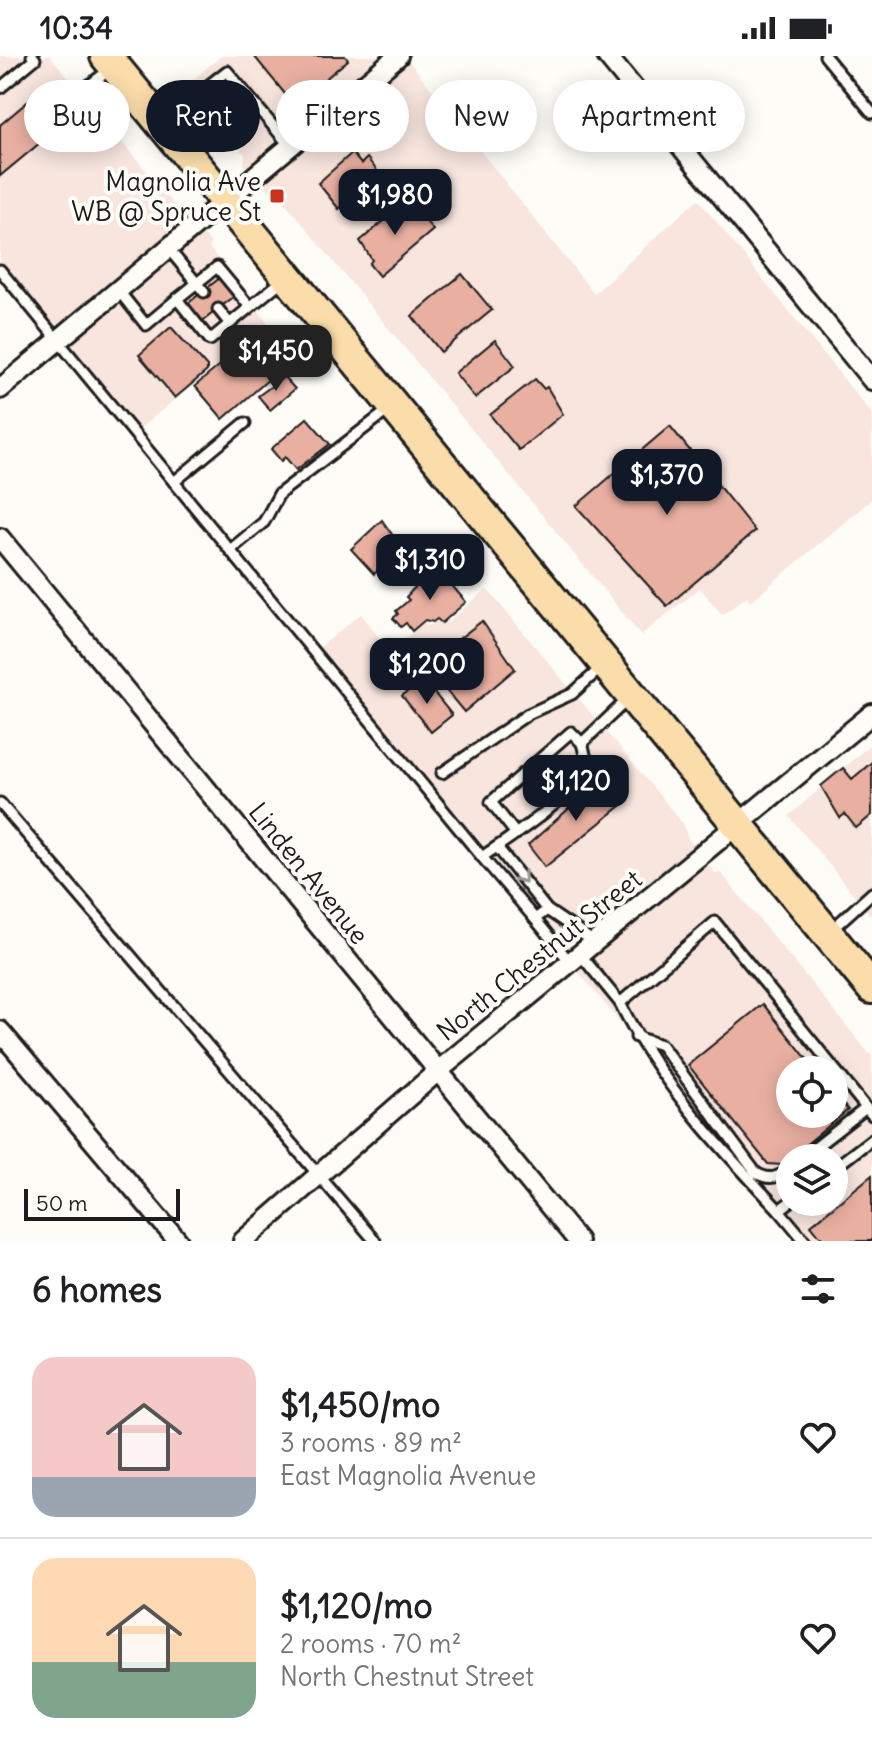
<!DOCTYPE html>
<html lang="en">
<head>
<meta charset="utf-8">
<style>
  body { margin:0; font-family:Delius,sans-serif; background:#f6f6f6; color:#202124; height:100vh; display:flex; flex-direction:column; font-size:30px; white-space:nowrap }
  * { box-sizing:border-box; margin:0 }
  p { font-size:26px; color:#757577 }
  .icon { flex:none; width:44px; height:44px; fill:none; stroke:currentColor; stroke-width:2; stroke-linecap:round; stroke-linejoin:round }
  .map { position:relative; height:1185px; overflow:hidden }
  .drawer { display:flex; flex-direction:column; background:#fff; flex:1 }
  .drawer>* { flex:none }
  .banner { position:absolute; left:24px; top:24px; width:824px; height:72px; display:flex; gap:16px }
  .buttons { position:absolute; left:776px; top:1000px; display:grid; gap:16px }
  .buttons a { display:grid; place-items:center; width:72px; height:72px; border-radius:50%; background:#fff; box-shadow:0 4px 20px #0003; font-size:40px }
  .scale { position:absolute; left:24px; bottom:20px; width:156px; box-sizing:border-box; padding-left:8px; border:4px solid #1c1c1c; border-top:0; font-size:22px; line-height:28px; white-space:nowrap; color:#1c1c1c; -webkit-text-stroke:6px #fdfcf7; paint-order:stroke }
  .price { position:absolute; translate:-50% -68px; padding:0 18px; border-radius:16px; background:#111827; color:#fff; font-size:26px; line-height:52px; filter:drop-shadow(0 2px 4px #0008) }
  .price::after { content:''; position:absolute; left:50%; top:48px; width:24px; height:18px; margin-left:-12px; background:inherit; clip-path:polygon(0 0,100% 0,50% 100%) }
  .price.current { background:#222; color:#fff }
  ul { padding:0; list-style:none }
  li { display:flex; align-items:center; gap:24px; height:200px; padding:0 32px }
  li+li { border-top:2px solid #e0e0e0 }
  li span { display:grid; place-items:center; flex:none; width:224px; height:160px; border-radius:24px; color:#555 }
  li>.icon { margin-inline-start:auto }
  span .icon { width:96px; height:96px; fill:#fffc; stroke-width:1 }
  li b { font-size:34px }
  h2 { display:flex; justify-content:space-between; align-items:center; height:96px; padding:0 32px; font-size:34px }
  .tag { padding:0 28px; border-radius:36px; background:#fff; box-shadow:0 4px 20px #0003; font-size:28px; line-height:72px }
  .tag.current { background:#111827; color:#fff }
  .status { display:flex; justify-content:space-between; align-items:center; height:56px; padding:0 40px; background:#fff; direction:ltr }
  .status svg { height:22px; fill:currentColor }
  .map>svg:first-child { display:block }
  .built { fill:#f7e5de; fill-rule:evenodd }
  .building { fill:#e9b0a2; stroke:#1c1c1c; stroke-width:2 }
  .lines { fill:none; stroke-linecap:round; stroke-linejoin:round }
  .lane-casing { stroke:#1c1c1c; stroke-width:15 }
  .street-casing { stroke:#1c1c1c; stroke-width:24 }
  .primary-casing { stroke:#1c1c1c; stroke-width:36 }
  .lane { stroke:#fdfcf7; stroke-width:9 }
  .street { stroke:#fdfcf7; stroke-width:18 }
  .primary { stroke:#fbddab; stroke-width:30 }
  .oneway { stroke:#989794 }
  .poi-dot { fill:#c8321e; stroke:#fdfcf7; stroke-width:3 }
  .labels { text-anchor:middle; dominant-baseline:central; stroke-width:8; stroke-linejoin:round; paint-order:stroke }
  .poi-label { font-size:26px; fill:#1c1c1c; stroke:#fdfcf7; text-anchor:end }
  .street-label { font-size:26px; fill:#1c1c1c; stroke:#fdfcf7 }
</style>
</head>
<body>
<div class="status"><b>10:34</b><svg viewBox="0 0 49 12"><path d="M0 12V9h3v3zM5 12V6h3v6zM10 12V3h3v9zM15 12V0h3v12zM26 1h20v11H26zM47 4h2v5h-2z"/></svg></div>
<div class="map">
<svg width="872" height="1185" viewBox="0 0 872 1185">
  <rect width="100%" height="100%" fill="#fdfcf7"/>
  <filter id="ink" filterUnits="userSpaceOnUse"><feTurbulence type="fractalNoise" baseFrequency=".0125" numOctaves="2"/><feDisplacementMap in="SourceGraphic" scale="16" xChannelSelector="R" yChannelSelector="G"/><feConvolveMatrix kernelMatrix="1 2 1 2 8 2 1 2 1" color-interpolation-filters="sRGB"/></filter>
  <g filter="url(#ink)">
    <g class="built">
      <path d="M0,0H50L181,157H185L210,186V193L268,267L134,377L0,216Z"/>
      <path d="M221,0H405L594,238L698,143L872,358V443L751,545L747,540L722,559L700,532L641,579L278,138L272,137L244,109L245,99L187,29Z"/>
      <path d="M487,533L684,769L687,781L715,817H721L734,833L872,1001V1185H801L314,596L361,558L388,593L394,591L424,567L428,570L439,565L447,567ZM790,1014H834V1058H790ZM790,1102H834V1146H790Z"/>
      <path d="M872,687V861L789,760Z"/>
    </g>
    <g class="building">
      <path d="M254,0H345L348,4L294,49Z"/>
      <path d="M45,31L70,62L0,120V69Z"/>
      <path d="M352,97L361,108L367,102L382,121L362,138L371,148L357,159L346,147L339,153L318,127Z"/>
      <path d="M409,144L433,174L379,220L369,208L372,204L360,185Z"/>
      <path d="M462,218L492,254L441,296L412,260Z"/>
      <path d="M221,221L236,239L200,267L186,249Z"/>
      <path d="M171,271L207,311V315L175,342L139,299Z"/>
      <path d="M495,284L515,310L475,342L455,317Z"/>
      <path d="M249,285L276,317L223,363L195,330Z"/>
      <path d="M284,321L295,333L270,354L258,340Z"/>
      <path d="M535,323L544,333L547,331L563,358L519,394L490,359Z"/>
      <path d="M307,362L330,388L296,414L285,401L281,405L271,393Z"/>
      <path d="M670,370L755,475L667,550L576,450Z"/>
      <path d="M382,464L409,503L392,517L385,508L374,518L351,493Z"/>
      <path d="M439,514L466,546L442,567L437,563L433,566L425,564L412,575L406,567L401,571L393,562L398,558L396,555L409,544L406,541L416,530Z"/>
      <path d="M482,565L515,613L464,656L425,609Z"/>
      <path d="M423,623L452,659L431,676L402,640Z"/>
      <path d="M872,706V759L856,772L845,758L840,762L821,730L843,712L852,723Z"/>
      <path d="M613,727L627,745L545,811L528,789L574,748L599,731L603,735Z"/>
      <path d="M763,948L816,1014H790V1058H834V1037L848,1054L781,1109L768,1108L688,1009Z"/>
      <path d="M872,1119V1185H824L811,1169Z"/>
    </g>
    <g class="lines">
      <g class="lane-casing">
        <g id="lane">
          <path d="M825,0L872,57"/>
          <path d="M0,32L35,3L32,0"/>
          <path d="M61,51L109,14"/>
          <path d="M163,65L227,15L289,89"/>
          <path d="M167,191L204,236"/>
          <path d="M0,214L482,801"/>
          <path d="M118,234L146,269L177,243"/>
          <path d="M250,251L217,211L177,243L210,284L284,223"/>
          <path d="M218,253L230,268"/>
          <path d="M174,426L245,367"/>
          <path d="M230,494L264,466L279,438L391,352"/>
          <path d="M582,687L629,642"/>
          <path d="M442,717L528,658L572,638L603,610"/>
          <path d="M0,747L375,1185"/>
          <path d="M516,778L491,746L571,676L582,687L589,714C560,749 520,775 482,801L535,863"/>
          <path d="M497,791L547,854L594,886"/>
          <path d="M547,854L535,863L570,906"/>
          <path d="M830,875L872,837"/>
          <path d="M580,898L620,947L715,866L872,1059"/>
          <path d="M620,947C659,1026 719,1091 779,1154L790,1146"/>
          <path d="M636,981L661,989L756,1117C770,1125 778,1122 790,1112"/>
          <path d="M807,1098L866,1052"/>
          <path d="M834,1112L872,1083"/>
          <path d="M779,1154L805,1185"/>
        </g>
      </g>
      <g class="street-casing">
        <g id="street">
          <path d="M607,0L872,324"/>
          <path d="M0,333L398,0"/>
          <path d="M0,482L578,1185"/>
          <path d="M0,975L178,1185"/>
          <path d="M243,1185L438,1015L872,658"/>
        </g>
      </g>
      <g class="primary-casing">
        <path id="primary" d="M106,0L872,932"/>
      </g>
      <use href="#lane" class="lane"/>
      <use href="#street" class="street"/>
      <use href="#primary" class="primary"/>
    </g>
    <defs><path id="oneway-chevron" d="M-2-3.5L2.5 0L-2 3.5" fill="none" stroke-width="1.6" stroke-linecap="round" stroke-linejoin="round" transform="scale(2)"/></defs>
    <use class="oneway" href="#oneway-chevron" transform="translate(522 822) rotate(52)"/>
  </g>
  <rect class="poi-dot" x="269" y="132" width="16" height="16" rx="4"/>
  <g class="labels">
    <g class="poi-label">
      <text x="261" y="125">Magnolia Ave<tspan x="261" dy="30">WB @ Spruce St</tspan></text>
    </g>
    <g class="street-label">
      <text transform="translate(309 817) rotate(51)">Linden Avenue</text>
      <text transform="translate(539 899) rotate(-39)">North Chestnut Street</text>
    </g>
  </g>
</svg>
<div class="buttons">
<a><svg class="icon" aria-label="locate" viewBox="0 0 24 24"><circle cx="12" cy="12" r="6"/><path d="M12 2v4M12 18v4M2 12h4M18 12h4"/></svg></a>
<a><svg class="icon" aria-label="layers" viewBox="0 0 24 24"><path d="M12 4l9 5-9 5-9-5zM3 14l9 5 9-5"/></svg></a>
</div>
<div class="scale">50 m</div>
<b class="price" style="left:395px;top:181px">$1,980</b>
<b class="price current" style="left:276px;top:337px">$1,450</b>
<b class="price" style="left:667px;top:461px">$1,370</b>
<b class="price" style="left:430px;top:546px">$1,310</b>
<b class="price" style="left:427px;top:650px">$1,200</b>
<b class="price" style="left:576px;top:767px">$1,120</b>
<div class="banner">
<a class="tag">Buy</a>
<a class="tag current">Rent</a>
<a class="tag">Filters</a>
<a class="tag">New</a>
<a class="tag">Apartment</a>
</div>
</div>
<section class="drawer">
<h2>6 homes<svg class="icon" aria-label="filters" viewBox="0 0 24 24"><path d="M4 7h16M4 17h16"/><circle cx="9" cy="7" r="2"/><circle cx="15" cy="17" r="2"/></svg></h2>
<ul>
<li><span style="background:linear-gradient(#f6c9c9 75%,#9aa5b1 0)"><svg class="icon" aria-label="home" viewBox="0 0 24 24"><path d="M3 11l9-7 9 7M6 9v11h12V9"/></svg></span><div><b>$1,450/mo</b><p>3 rooms · 89 m²</p><p>East Magnolia Avenue</p></div><svg class="icon" aria-label="heart" viewBox="0 0 24 24"><path d="M12 20l-8-8c-3-5 5-10 8-4 3-6 11-1 8 4z"/></svg></li>
<li><span style="background:linear-gradient(#ffd9b3 65%,#7fa58c 0)"><svg class="icon" aria-label="home" viewBox="0 0 24 24"><path d="M3 11l9-7 9 7M6 9v11h12V9"/></svg></span><div><b>$1,120/mo</b><p>2 rooms · 70 m²</p><p>North Chestnut Street</p></div><svg class="icon" aria-label="heart" viewBox="0 0 24 24"><path d="M12 20l-8-8c-3-5 5-10 8-4 3-6 11-1 8 4z"/></svg></li>
</ul>
</section>
</body>
</html>
